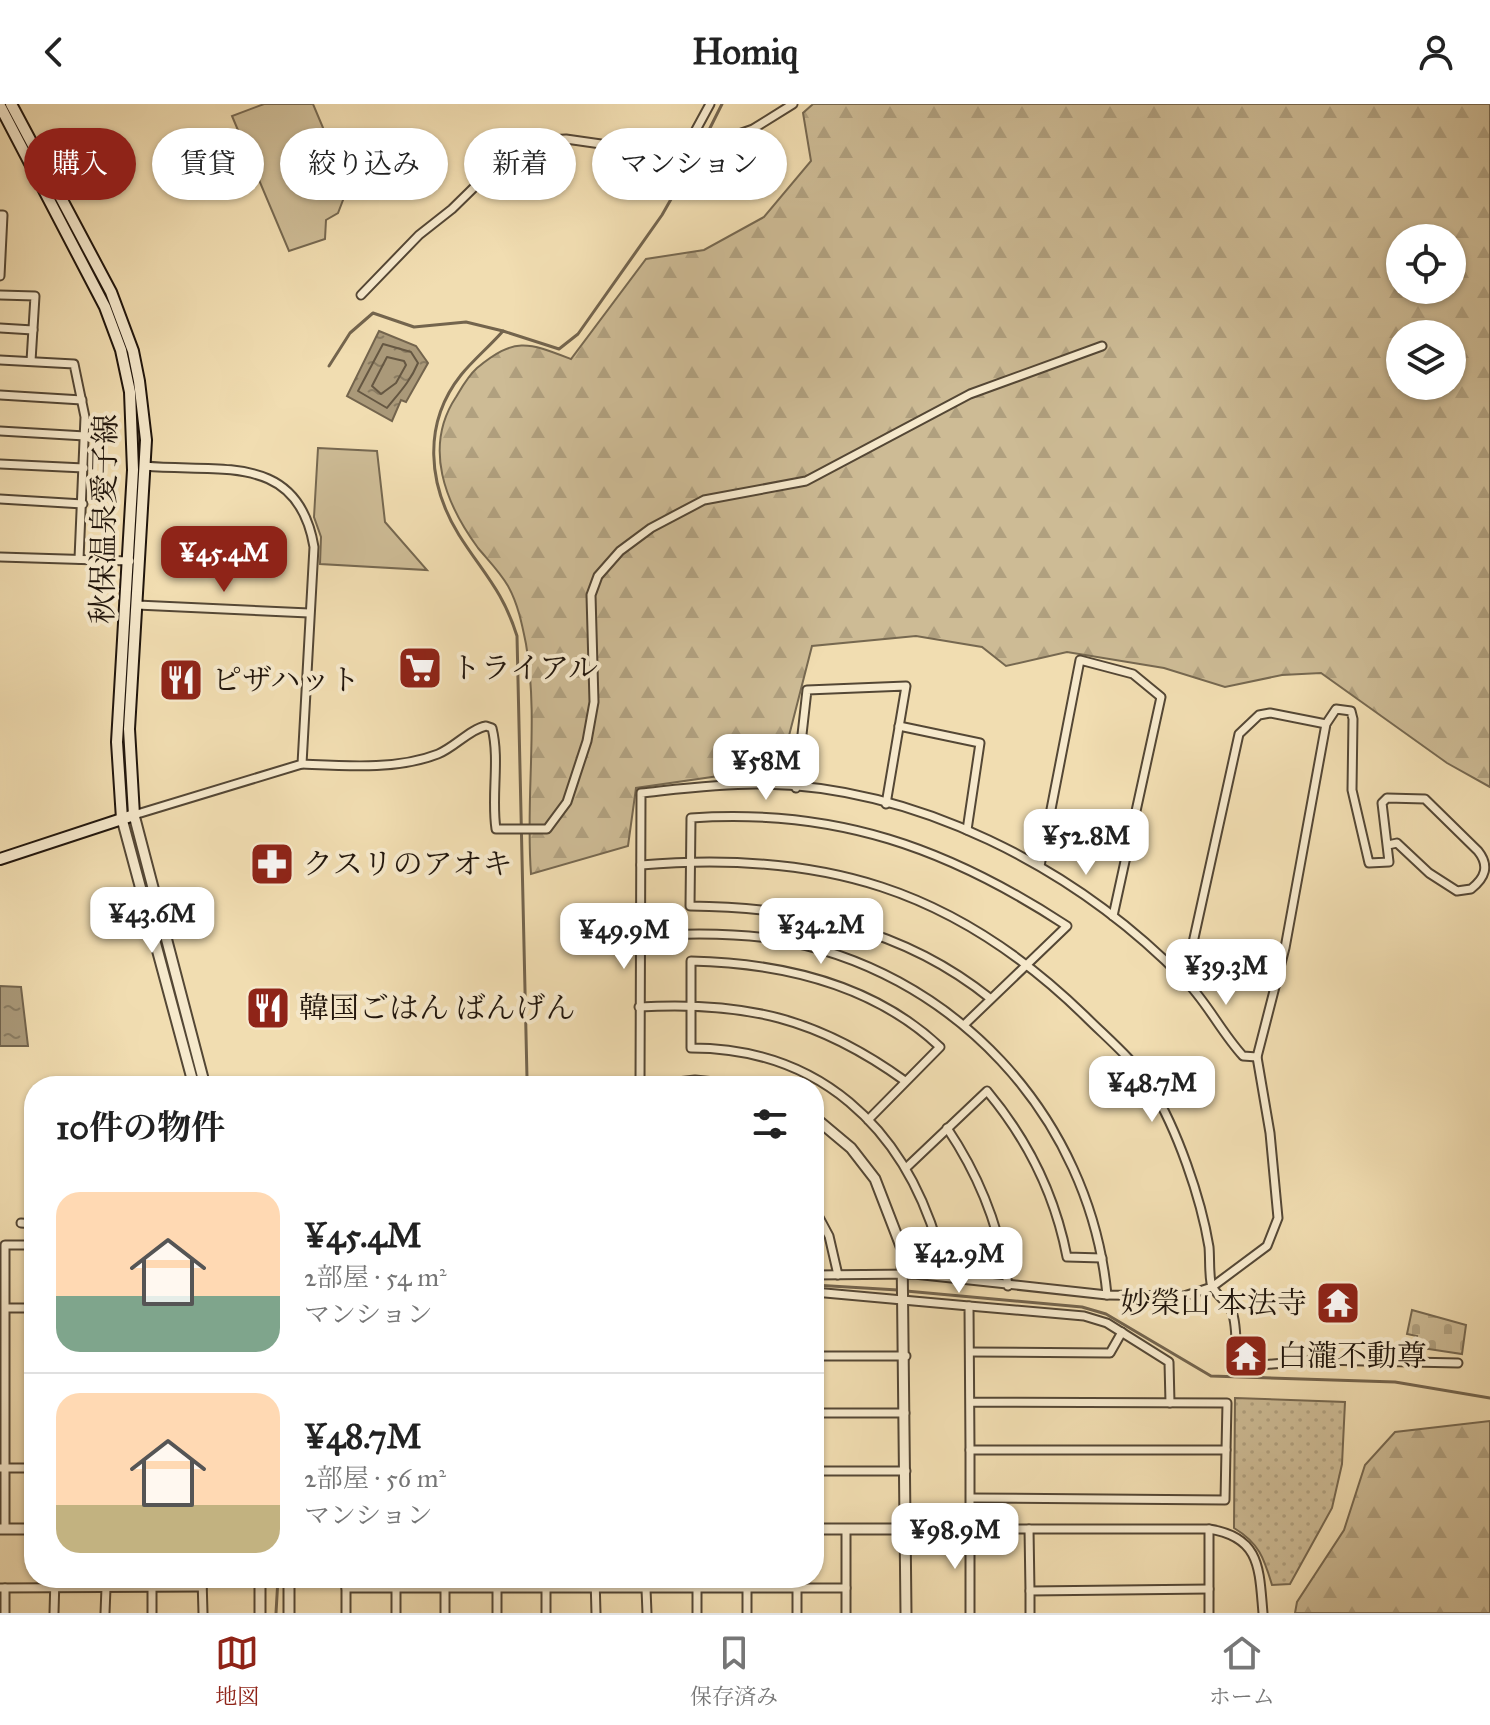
<!DOCTYPE html>
<html lang="ja">
<head>
<meta charset="utf-8">
<style>
  body { margin:0; font-family:"IM FELL Great Primer","Noto Serif JP",serif; background:#f6f6f6; color:#222; height:100vh; display:flex; flex-direction:column; font-size:30px; white-space:nowrap }
  * { box-sizing:border-box; margin:0 }
  p { font-size:26px; color:#767676 }
  .icon { flex:none; width:44px; height:44px; fill:none; stroke:currentColor; stroke-width:2; stroke-linecap:round; stroke-linejoin:round }
  .map { position:relative; flex:1; overflow:hidden }
  .sheet { position:absolute; left:24px; top:972px; width:800px; height:512px; display:flex; flex-direction:column; background:#fff; border-radius:32px; box-shadow:0 2px 6px #0004 }
  .sheet>* { flex:none }
  .banner { position:absolute; left:24px; top:24px; width:800px; height:72px; display:flex; gap:16px }
  .fabs { position:absolute; left:1386px; top:120px; display:grid; gap:16px }
  .fabs a { display:grid; place-items:center; width:80px; height:80px; border-radius:50%; background:#fff; box-shadow:0 2px 6px #0004; font-size:40px }
  .price { position:absolute; translate:-50% -68px; padding:0 18px; border-radius:16px; background:#fff; color:#222; font-size:26px; line-height:52px; filter:drop-shadow(0 2px 4px #0008) }
  .price::after { content:''; position:absolute; left:50%; top:48px; width:24px; height:18px; margin-left:-12px; background:inherit; clip-path:polygon(0 0,100% 0,50% 100%) }
  .price.selected { background:#8f2418; color:#fff }
  ul { padding:0; list-style:none }
  li { display:flex; align-items:center; gap:24px; height:200px; padding:0 32px }
  li+li { border-top:2px solid #e0e0e0 }
  li span { display:grid; place-items:center; flex:none; width:224px; height:160px; border-radius:24px; color:#555 }
  li>.icon { margin-inline-start:auto }
  span .icon { width:96px; height:96px; fill:#fffc; stroke-width:1 }
  li b { font-size:34px }
  h2 { display:flex; justify-content:space-between; align-items:center; height:96px; padding:0 32px; font-size:34px }
  .chip { padding:0 28px; border-radius:36px; background:#fff; box-shadow:0 2px 6px #0004; font-size:28px; line-height:72px }
  .chip.selected { background:#8f2418; color:#fff }
  header { display:flex; justify-content:space-between; align-items:center; height:104px; padding:0 32px; background:#fff; font-size:36px; font-weight:700 }
  .dock { display:flex; justify-content:space-around; align-items:center; height:112px; border-top:2px solid #e0e0e0; background:#fff; font-size:22px; color:#767676 }
  .dock a { display:grid; justify-items:center; gap:4px }
  .dock .selected { color:#8f2418 }
  .map>svg:first-child { display:block }
  .grass { fill:#cdbb95; stroke:#766850; stroke-width:2 }
  .forest { fill:url(#forest-firs); stroke:#766850; stroke-width:2; fill-rule:evenodd }
  .cemetery { fill:url(#cemetery-stones); stroke:#766850; stroke-width:2 }
  .park { fill:url(#park-dots); stroke:#766850; stroke-width:2 }
  .water { fill:url(#water-ripples); stroke:#73644d; stroke-width:2 }
  .lines { fill:none; stroke-linecap:round; stroke-linejoin:round }
  .shore { stroke:#655742; stroke-width:2 }
  .stream { stroke:#73644d; stroke-width:3 }
  .minor-casing { stroke:#544735; stroke-width:11 }
  .tertiary-casing { stroke:#544735; stroke-width:13 }
  .secondary-casing { stroke:#20150c; stroke-width:14 }
  .minor { stroke:#f6e9cc; stroke-width:7 }
  .tertiary { stroke:#f6e9cc; stroke-width:9 }
  .secondary { stroke:#f6e9cc; stroke-width:10 }
  .labels { text-anchor:middle; dominant-baseline:central; stroke-width:8; stroke-linejoin:round; paint-order:stroke }
  .street-label { font-size:30px; fill:#20150c; stroke:#f6e9cc }
  .poi-label { font-size:30px; fill:#20150c; stroke:#f6e9cc; text-anchor:start }
</style>
</head>
<body>
<header><svg class="icon" aria-label="back" viewBox="0 0 24 24"><path d="M15 5l-7 7 7 7"/></svg>Homiq<svg class="icon" aria-label="person" viewBox="0 0 24 24"><circle cx="12" cy="8" r="4"/><path d="M4 21q1-7 8-7t8 7"/></svg></header>
<div class="map">
<svg width="1490" height="1509" viewBox="0 0 1490 1509">
  <defs>
    <pattern id="forest-firs" width="22" height="20" patternUnits="userSpaceOnUse" patternTransform="scale(2)"><rect width="22" height="20" fill="#cdbb95"/><path d="M5 1l3.5 6h-7zM16 11l3.5 6h-7z" fill="#b0a07f"/></pattern>
    <pattern id="cemetery-stones" width="16" height="16" patternUnits="userSpaceOnUse" patternTransform="scale(2)"><rect width="16" height="16" fill="#cdbb95"/><path d="M2 7V4a2 2 0 0 1 4 0v3zM10 15v-3a2 2 0 0 1 4 0v3z" fill="#b0a07f"/></pattern>
    <pattern id="park-dots" width="8" height="8" patternUnits="userSpaceOnUse" patternTransform="scale(2)"><rect width="8" height="8" fill="#cdbb95"/><path d="M2 2h.1M6 6h.1" fill="none" stroke="#b0a07f" stroke-width="1.8" stroke-linecap="round"/></pattern>
    <pattern id="water-ripples" width="26" height="14" patternUnits="userSpaceOnUse" patternTransform="scale(2)"><rect width="26" height="14" fill="#aa9979"/><path d="M2 4q2-2 4 0t4 0M15 11q2-2 4 0t4 0" fill="none" stroke="#8a7c62"/></pattern>
  </defs>
  <rect width="100%" height="100%" fill="#f1ddb1"/>
  <filter id="stains"><feTurbulence type="fractalNoise" baseFrequency=".0025" numOctaves="4"/><feColorMatrix values="0 0 0 0 .2 0 0 0 0 .09 0 0 0 0 .02 0 0 0 .5 -.17"/></filter>
  <radialGradient id="worn" r=".72"><stop offset=".6" stop-color="#630" stop-opacity="0"/><stop offset="1" stop-color="#630" stop-opacity=".3"/></radialGradient>
  <g class="grass">
    <path d="M264,0H313L348,83L338,109L326,116L325,135L289,147L232,12Z"/>
    <path d="M318,344L377,347L385,418L427,466L320,460L321,433L314,413Z"/>
  </g>
  <g class="forest">
    <path d="M813,0H1490V683L1447,659L1321,569L1282,571L1225,583L1164,564L1067,548L1006,562L982,543L916,532L812,542L781,663L636,684L628,742L531,770C525,694 539,616 526,540C522,520 518,500 508,482C500,468 488,456 478,444C445,399 423,343 456,293C462,283 468,272 477,264C515,233 527,238 571,255L646,155L704,146L764,113L811,57L803,9ZM1400,134H1452V186H1400ZM1400,230H1452V282H1400Z"/>
    <path d="M1490,1317V1509H1295L1297,1498L1344,1426L1365,1361L1395,1328Z"/>
  </g>
  <path class="cemetery" d="M1412,1206L1466,1221L1462,1250L1415,1243L1417,1232L1407,1230Z"/>
  <path class="park" d="M1235,1294L1345,1298L1342,1360L1332,1404L1290,1480L1272,1481C1264,1454 1259,1439 1234,1424Z"/>
  <g class="water">
    <path d="M379,227L416,242L428,259L406,298L401,296L392,317L347,292Z"/>
    <path d="M0,882L21,883L28,942H0Z"/>
  </g>
  <g class="lines">
    <g class="shore">
      <path d="M383,240L411,248L418,259C410,278 398,290 387,304L358,287Z"/>
      <path d="M387,253L404,257L406,261L396,279L381,290L372,282Z"/>
    </g>
    <g class="stream">
      <path d="M702,40L722,0"/>
      <path d="M329,262L350,229L373,209L414,223L466,218L503,227"/>
      <path d="M527,974L517,532C503,487 483,469 459,431C428,381 422,320 461,271C473,256 490,242 503,227L559,245L578,230L662,111L699,46"/>
      <path d="M814,1181L898,1186"/>
      <path d="M906,1187L1082,1203L1106,1210L1211,1272L1395,1278L1490,1294"/>
      <path d="M276,1509L278,1474"/>
    </g>
    <g class="minor-casing">
      <g id="minor">
        <path d="M685,46L710,0"/>
        <path d="M0,111H3L0,172"/>
        <path d="M0,191L35,192L31,257"/>
        <path d="M361,191L419,131L452,105L503,55L519,45L544,36L566,35L601,40L636,57L656,59L753,25L793,0"/>
        <path d="M0,224L33,226"/>
        <path d="M0,256L74,260L85,313L79,455"/>
        <path d="M0,291L82,296"/>
        <path d="M0,327L85,332"/>
        <path d="M0,360L84,364"/>
        <path d="M0,395L83,400"/>
        <path d="M0,453L130,457"/>
        <path d="M137,501L309,509"/>
        <path d="M899,622L980,639L967,726"/>
        <path d="M302,660C346,662 397,666 438,650C455,643 470,625 486,622L492,624C500,656 491,692 496,725H547L567,698L587,637L594,598L591,491L598,472L620,447L651,424L704,396L806,377L970,290L1102,242"/>
        <path d="M796,684L807,586L906,582L886,700"/>
        <path d="M134,711L302,660L314,443C298,347 218,369 145,362"/>
        <path d="M641,761C821,746 954,784 1085,912C1107,934 1134,956 1151,983C1177,1025 1201,1094 1209,1143C1210,1155 1209,1167 1211,1179C1214,1191 1228,1197 1232,1208C1238,1223 1235,1247 1237,1263L1318,1256L1458,1259"/>
        <path d="M1040,762L1080,556L1133,570L1161,593L1113,812"/>
        <path d="M640,832C685,829 730,828 774,835C952,864 1090,1012 1107,1191"/>
        <path d="M1185,875L1239,630L1259,611L1270,609L1326,620"/>
        <path d="M639,903C745,897 818,914 905,977"/>
        <path d="M964,921L1067,822C948,744 836,704 691,714L690,802C800,803 903,824 991,895"/>
        <path d="M640,982L641,689C679,685 717,680 756,680C916,681 1074,763 1184,875C1207,898 1221,928 1243,952L1257,953"/>
        <path d="M868,1016L940,943C873,880 780,859 691,857V944C819,944 903,1023 938,1141L1003,1147"/>
        <path d="M947,1024C980,1073 1000,1123 1008,1182"/>
        <path d="M907,1063L987,987C1028,1036 1055,1091 1067,1153L1102,1154"/>
        <path d="M814,1104L829,1132L838,1171"/>
        <path d="M21,1119L34,1120"/>
        <path d="M814,1171L914,1170L1107,1191L1184,1192L1212,1183L1267,1142L1278,1114L1270,1029L1257,953L1285,844L1326,620L1336,605L1351,607L1353,615L1352,686L1369,759L1389,758L1382,699L1387,694L1425,695L1478,747C1490,762 1485,774 1471,785L1457,787L1429,769L1397,739L1388,741"/>
        <path d="M814,1188L969,1202L970,1346H1226L1227,1299L970,1298"/>
        <path d="M969,1202L1084,1212L1107,1219L1169,1258L1170,1299"/>
        <path d="M6,1204H34"/>
        <path d="M970,1248L1110,1249L1122,1228"/>
        <path d="M814,1252H906"/>
        <path d="M814,1309H905"/>
        <path d="M0,1364H34"/>
        <path d="M814,1367H906"/>
        <path d="M971,1394L1225,1396L1226,1346"/>
        <path d="M5,1425V1141H34"/>
        <path d="M905,1425H1209C1261,1433 1259,1465 1263,1509"/>
        <path d="M1029,1425L1030,1487"/>
        <path d="M1209,1425V1509"/>
        <path d="M202,1474L203,1509"/>
        <path d="M346,1474V1509"/>
        <path d="M595,1474L596,1509"/>
        <path d="M0,1484L202,1483"/>
        <path d="M346,1484H846"/>
        <path d="M396,1484V1509"/>
        <path d="M445,1484V1509"/>
        <path d="M497,1484V1509"/>
        <path d="M546,1484V1509"/>
        <path d="M646,1485L647,1509"/>
        <path d="M747,1485V1509"/>
        <path d="M797,1485V1509"/>
        <path d="M5,1509V1484"/>
        <path d="M54,1509L55,1474"/>
        <path d="M105,1509L106,1484"/>
        <path d="M152,1509V1483"/>
        <path d="M697,1509V1485"/>
        <path d="M846,1509V1425"/>
        <path d="M970,1509V1346"/>
        <path d="M1030,1509V1487L1209,1485"/>
      </g>
    </g>
    <g class="tertiary-casing">
      <g id="tertiary">
        <path d="M134,711L205,982"/>
        <path d="M122,715L194,982"/>
        <path d="M651,982L695,977L744,982"/>
        <path d="M814,1013L851,1044L875,1075L902,1145L906,1509"/>
        <path d="M0,1425H34"/>
        <path d="M814,1425H905"/>
        <path d="M260,1474V1509"/>
        <path d="M289,1474V1509"/>
      </g>
    </g>
    <g class="secondary-casing">
      <g id="secondary">
        <path d="M0,2L105,203L121,246L130,288L133,366L117,638L122,715"/>
        <path d="M0,755L134,711L129,625L146,336L139,277L133,247L111,188L11,0"/>
      </g>
    </g>
    <use href="#minor" class="minor"/>
    <use href="#tertiary" class="tertiary"/>
    <use href="#secondary" class="secondary"/>
  </g>
  <defs>
    <g id="supermarket-square" transform="scale(2.3)"><rect x="-9" y="-9" width="18" height="18" rx="4" fill="#8f2418" stroke="#f6e9cc"/><path d="M-6-5.5h2.5l.6 2H6L4.5 2H-2.5L-4.4-4H-6ZM-1.5 3.2a1.3 1.3 0 1 0 .1 0ZM3 3.2a1.3 1.3 0 1 0 .1 0Z" fill="#fff"/></g>
    <g id="restaurant-square" transform="scale(2.3)"><rect x="-9" y="-9" width="18" height="18" rx="4" fill="#8f2418" stroke="#f6e9cc"/><path d="M-5-6h1v4h1v-4h1v4h1v-4h1v5L-1.5 .5V6h-2V.5L-5-1ZM5-6V6H3V1.5H1.5Q1.5-4 5-6Z" fill="#fff"/></g>
    <g id="pharmacy-square" transform="scale(2.3)"><rect x="-9" y="-9" width="18" height="18" rx="4" fill="#8f2418" stroke="#f6e9cc"/><path d="M-2-6h4v4h4v4h-4v4h-4v-4h-4v-4h4Z" fill="#fff"/></g>
    <g id="temple-square" transform="scale(2.3)"><rect x="-9" y="-9" width="18" height="18" rx="4" fill="#8f2418" stroke="#f6e9cc"/><path d="M0-6L5-2H3V0L6.5 2.5H4V6H1.5V3h-3V6H-4V2.5H-6.5L-3 0V-2H-5Z" fill="#fff"/></g>
  </defs>
  <g fill-rule="evenodd">
    <use href="#supermarket-square" x="420" y="564"/>
    <use href="#restaurant-square" x="181" y="576"/>
    <use href="#pharmacy-square" x="272" y="760"/>
    <use href="#restaurant-square" x="268" y="904"/>
    <use href="#temple-square" x="1338" y="1199"/>
    <use href="#temple-square" x="1246" y="1252"/>
  </g>
  <g class="labels">
    <g class="street-label">
      <text transform="translate(104 415) rotate(-89)">秋保温泉愛子線</text>
    </g>
    <g class="poi-label">
      <text x="451" y="564">トライアル</text>
      <text x="212" y="576">ピザハット</text>
      <text x="303" y="760">クスリのアオキ</text>
      <text x="299" y="904">韓国ごはん ばんげん</text>
      <text x="1307" y="1199" text-anchor="end">妙榮山 本法寺</text>
      <text x="1277" y="1252">白瀧不動尊</text>
    </g>
  </g>
  <rect width="100%" height="100%" filter="url(#stains)"/>
  <rect width="100%" height="100%" fill="url(#worn)"/>
</svg>
<div class="fabs">
<a><svg class="icon" aria-label="locate" viewBox="0 0 24 24"><circle cx="12" cy="12" r="6"/><path d="M12 2v4M12 18v4M2 12h4M18 12h4"/></svg></a>
<a><svg class="icon" aria-label="layers" viewBox="0 0 24 24"><path d="M12 4l9 5-9 5-9-5zM3 14l9 5 9-5"/></svg></a>
</div>
<b class="price selected" style="left:224px;top:490px">¥45.4M</b>
<b class="price" style="left:766px;top:698px">¥58M</b>
<b class="price" style="left:1086px;top:773px">¥52.8M</b>
<b class="price" style="left:152px;top:851px">¥43.6M</b>
<b class="price" style="left:821px;top:862px">¥34.2M</b>
<b class="price" style="left:624px;top:867px">¥49.9M</b>
<b class="price" style="left:1226px;top:903px">¥39.3M</b>
<b class="price" style="left:1152px;top:1020px">¥48.7M</b>
<b class="price" style="left:959px;top:1191px">¥42.9M</b>
<b class="price" style="left:955px;top:1467px">¥98.9M</b>
<div class="banner">
<a class="chip selected">購入</a>
<a class="chip">賃貸</a>
<a class="chip">絞り込み</a>
<a class="chip">新着</a>
<a class="chip">マンション</a>
</div>
<section class="sheet">
<h2>10件の物件<svg class="icon" aria-label="filters" viewBox="0 0 24 24"><path d="M4 7h16M4 17h16"/><circle cx="9" cy="7" r="2"/><circle cx="15" cy="17" r="2"/></svg></h2>
<ul>
<li><span style="background:linear-gradient(#ffd9b3 65%,#7fa58c 0)"><svg class="icon" aria-label="home" viewBox="0 0 24 24"><path d="M3 11l9-7 9 7M6 9v11h12V9"/></svg></span><div><b>¥45.4M</b><p>2部屋 · 54 m²</p><p>マンション</p></div></li>
<li><span style="background:linear-gradient(#ffd9b3 70%,#c2b280 0)"><svg class="icon" aria-label="home" viewBox="0 0 24 24"><path d="M3 11l9-7 9 7M6 9v11h12V9"/></svg></span><div><b>¥48.7M</b><p>2部屋 · 56 m²</p><p>マンション</p></div></li>
</ul>
</section>
</div>
<nav class="dock">
<a class="selected"><svg class="icon" aria-label="map" viewBox="0 0 24 24"><path d="M3 6l6-2 6 2 6-2v14l-6 2-6-2-6 2zM9 4v14M15 6v14"/></svg>地図</a>
<a><svg class="icon" aria-label="saved" viewBox="0 0 24 24"><path d="M7 4h10v16l-5-4-5 4z"/></svg>保存済み</a>
<a><svg class="icon" aria-label="home" viewBox="0 0 24 24"><path d="M3 11l9-7 9 7M6 9v11h12V9"/></svg>ホーム</a>
</nav>
</body>
</html>
